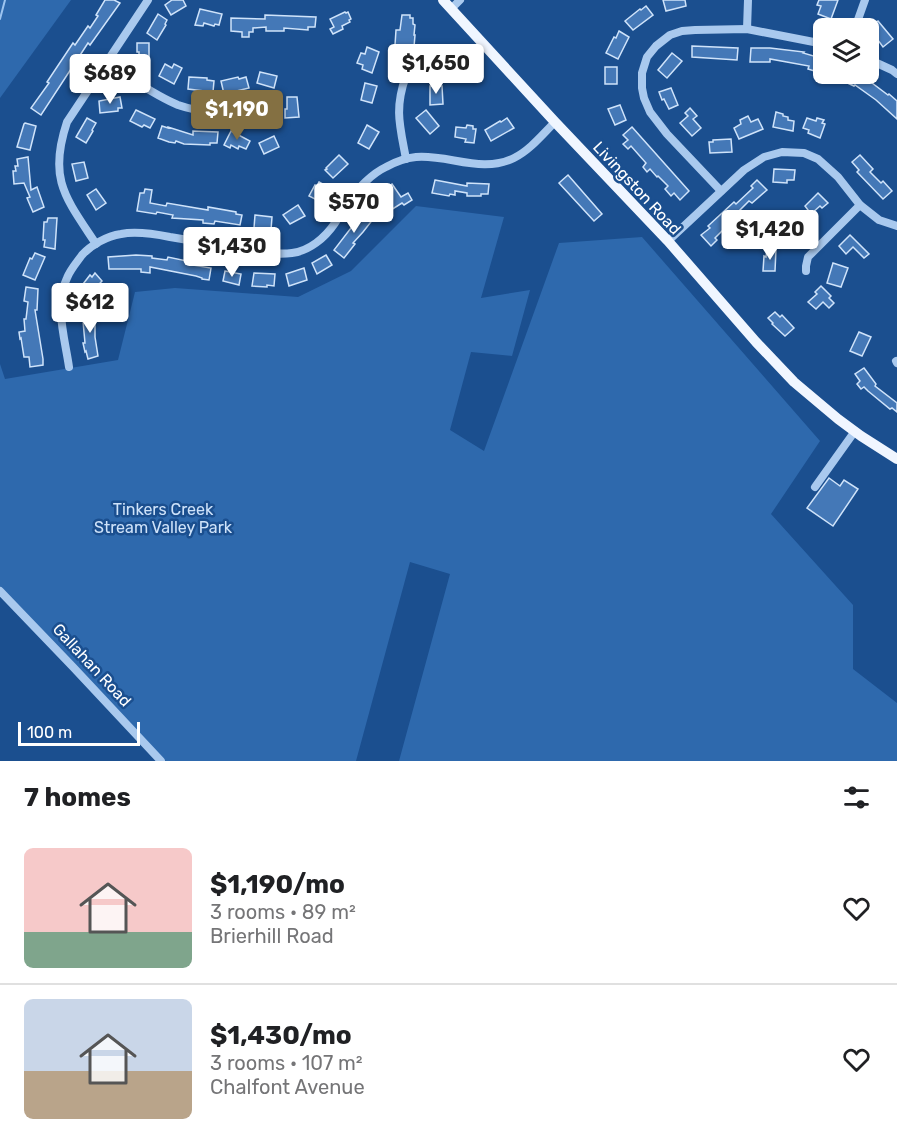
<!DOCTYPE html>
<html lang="en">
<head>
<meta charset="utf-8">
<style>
  body { margin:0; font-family:Rubik,sans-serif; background:#f6f6f6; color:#202124; height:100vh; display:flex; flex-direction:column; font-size:22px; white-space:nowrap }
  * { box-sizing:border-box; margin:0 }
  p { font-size:20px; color:#757577 }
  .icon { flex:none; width:33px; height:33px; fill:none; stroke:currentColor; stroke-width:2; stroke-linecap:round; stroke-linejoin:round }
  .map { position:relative; height:761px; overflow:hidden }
  .drawer { display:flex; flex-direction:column; background:#fff; flex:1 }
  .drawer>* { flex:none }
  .buttons { position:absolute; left:813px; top:18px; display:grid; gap:12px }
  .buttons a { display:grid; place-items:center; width:66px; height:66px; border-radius:9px; background:#fff; box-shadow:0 2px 4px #0004; font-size:30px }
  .scale { position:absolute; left:18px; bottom:15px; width:122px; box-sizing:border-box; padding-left:6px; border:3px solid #fff; border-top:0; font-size:16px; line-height:21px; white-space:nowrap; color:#fff; -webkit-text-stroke:4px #1b4f8f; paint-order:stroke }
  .price { position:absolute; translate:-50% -51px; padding:0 14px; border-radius:6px; background:#fff; color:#222; font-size:20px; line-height:39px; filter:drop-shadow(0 2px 3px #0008) }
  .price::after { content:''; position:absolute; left:50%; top:36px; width:18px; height:14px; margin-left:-9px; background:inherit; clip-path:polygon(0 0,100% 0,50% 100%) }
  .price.selected { background:#847042; color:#fff }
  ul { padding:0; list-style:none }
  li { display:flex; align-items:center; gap:18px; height:150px; padding:0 24px }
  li+li { border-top:2px solid #e0e0e0 }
  li span { display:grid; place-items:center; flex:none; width:168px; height:120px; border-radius:9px; color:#555 }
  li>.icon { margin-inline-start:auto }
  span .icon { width:72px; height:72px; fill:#fffc; stroke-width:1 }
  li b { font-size:26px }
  h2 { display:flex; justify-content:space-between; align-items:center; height:72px; padding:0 24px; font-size:26px }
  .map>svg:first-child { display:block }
  .green { fill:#2e69ad }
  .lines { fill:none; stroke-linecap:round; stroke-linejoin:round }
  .stream { stroke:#9cc4f0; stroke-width:2 }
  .building { fill:#4478b7; stroke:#cfe3fa; stroke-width:1.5 }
  .minor { stroke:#a9c9ee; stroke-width:8 }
  .major { stroke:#f0f6ff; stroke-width:10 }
  .labels { text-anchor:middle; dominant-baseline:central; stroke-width:5; stroke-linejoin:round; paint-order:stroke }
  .street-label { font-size:16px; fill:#fff; stroke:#1b4f8f }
  .park-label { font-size:16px; fill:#cfe3fa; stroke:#1b4f8f }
</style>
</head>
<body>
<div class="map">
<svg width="897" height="761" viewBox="0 0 897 761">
  <rect width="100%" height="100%" fill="#1b4f8f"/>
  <g class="green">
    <path d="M0,0H71L0,98Z"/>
    <path d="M416,206L504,217L481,298L530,290L512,356L471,352L450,430L484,451L559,243L642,237L820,441L771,514L853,605V669L897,703V761H399L450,574L410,562L356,761H166L0,591V364L5,379L118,360L135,292L175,288L298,297L351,271Z"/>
  </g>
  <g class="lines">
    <path class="stream" d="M0,19L5,0"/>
  </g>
  <g class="building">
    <path d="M105,0H114L120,3L90,45L88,43L41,115L31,108L49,83L47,82L73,43L75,45L88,26L90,28L98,16L96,15Z"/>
    <path d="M172,0H183L186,6L171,15L165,5Z"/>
    <path d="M663,0H685L686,6L666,11Z"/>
    <path d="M819,0H838L831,19L818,14L821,6L817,5Z"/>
    <path d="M646,6L653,15L633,30L625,21L640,9L641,10Z"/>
    <path d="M200,9L222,14L219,25L215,24L214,26L204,23L203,26L195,25Z"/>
    <path d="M345,12L346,13L348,12L351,19L349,20L350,22L342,26L343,29L333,34L330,29L334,27L330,19Z"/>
    <path d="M158,14L167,20L165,24L166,25L157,40L147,33Z"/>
    <path d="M265,15L316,17L315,27H308V30L284,28V31H266V27L253,28V32H249V37H242V32L231,31V18L265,19Z"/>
    <path d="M402,15H410V18H413V24L415,25L414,35H415L414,47L395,45L396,30H400Z"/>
    <path d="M878,21L893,39L883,47L869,28Z"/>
    <path d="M619,31L629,37L618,59L606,53L614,37L616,38Z"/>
    <path d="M137,43H149V63H139V52H137Z"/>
    <path d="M692,46L738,48L737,60L692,57Z"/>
    <path d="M367,47L379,52L372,73L362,69L363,65L357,63L361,53L365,54Z"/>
    <path d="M751,48H770L804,52L803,53L824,59V74L808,69L809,66L770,59V62H750Z"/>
    <path d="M439,53L441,64L451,62L453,70L433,75L431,69H429L427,60H429L428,55Z"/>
    <path d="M672,53L682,61L667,78L658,70Z"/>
    <path d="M165,64L172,68L174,64L182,68L174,84L159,76Z"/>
    <rect x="605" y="67" width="12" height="17"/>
    <path d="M260,72L277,76L274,88L257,83Z"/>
    <path d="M828,74H860L888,95L889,94L897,101V119L876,100L855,85L854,86Z"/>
    <path d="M189,77L207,78V80L214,81L213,92L188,89Z"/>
    <path d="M238,77L239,79L246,77L249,88L224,94L221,81Z"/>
    <path d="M365,83L377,86L372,103L361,100Z"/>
    <path d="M430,86H442L443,104L430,105Z"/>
    <path d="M671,88L678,105L669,109L664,99L662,100L659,92Z"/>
    <path d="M120,97L122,108H118V111L100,113L99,101Z"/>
    <path d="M287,97H297L299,117L285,118V109H287Z"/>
    <path d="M620,105L626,120L615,125L608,109Z"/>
    <path d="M690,108L697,116L693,119L701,128L692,136L680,123L688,116L685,113Z"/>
    <path d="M136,110L155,119L150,128L144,125L142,127L130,121Z"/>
    <path d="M426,110L439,126L430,134L416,118Z"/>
    <path d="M776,112L783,114V116L788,117V120L794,121L793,131L773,127Z"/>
    <path d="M748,116L751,122L758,119L763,129L739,139L734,128L741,124L740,120Z"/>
    <path d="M87,118L96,123L92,130L93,131L86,143L76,137Z"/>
    <path d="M507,118L514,128L491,141L485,130L500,121L501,122Z"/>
    <path d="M807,118L816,121L817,118L824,120L822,123L825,124L820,138L808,133L809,130L803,128Z"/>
    <path d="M25,123L36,126L30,150L17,147L24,124Z"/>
    <path d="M367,125L379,132L369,149L358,143Z"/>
    <path d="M467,125L473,126V129H476L474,143L465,142L466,139L455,137L456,127L466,128Z"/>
    <path d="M162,126L168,128V127L193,135V131L218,132L217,143H210V145L184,144L176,141L175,143L169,142L158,138Z"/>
    <path d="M632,127L689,191L680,200L674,193L671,196L665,189L668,186L658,176L657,177L650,169L647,172L643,167L646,163L631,146L628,149L623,144L628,140L623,135Z"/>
    <path d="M231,131L250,141L246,149L239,146L238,149L231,145L230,148L224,145Z"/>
    <path d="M274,136L279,147L264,154L259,143Z"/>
    <path d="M731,139L732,152L710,153L709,142H713V140Z"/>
    <path d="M339,155L348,164L333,178L325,170L327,169L326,168Z"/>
    <path d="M860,155L873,169L870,172L881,183L883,181L892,191L883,199L857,172L859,170L852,162Z"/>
    <path d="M28,157L31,190L37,187L44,207L33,212L27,198L30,197L24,183L14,184L13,171H16L15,166H18L17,159Z"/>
    <path d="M84,162L88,178L76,181L72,164Z"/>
    <path d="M774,169L795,170L794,180H787V183L773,182Z"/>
    <path d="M568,175L602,214L594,221L559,183Z"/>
    <path d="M435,180L467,186V183L489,184L488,194H481V196H467V193L455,191V195L450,194L449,196L432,193Z"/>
    <path d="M757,180L767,190L752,203L749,201L736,214L737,216L715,238L717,240L711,246L701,235L710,228L708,226L734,202L736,204L753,188L751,186Z"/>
    <path d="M319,182L328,187L319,201L309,196L315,185L317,186Z"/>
    <path d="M392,184L401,197L408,193L412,200L404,205L402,203L383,215L372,198Z"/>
    <path d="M96,189L106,203L96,210L87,195Z"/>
    <path d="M145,189L152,190L150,203L166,206L167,203L208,210V207L236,212V214L242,215L240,225L215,221L214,224L203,223V220L172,218L173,215L157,212L156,214L137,211L140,193H144Z"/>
    <path d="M818,193L828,203L822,208L820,206L811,214L805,206Z"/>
    <path d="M298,205L305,216L290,224L283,215Z"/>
    <path d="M364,211L374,218L363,232L353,243L355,244L344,258L334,250Z"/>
    <path d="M255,215L272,217L271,230L254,228Z"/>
    <path d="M48,218H57L55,249L44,247L45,240H43L44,222H47Z"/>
    <path d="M785,219L790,225L795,220L802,227L786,241L775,228Z"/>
    <path d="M850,235L869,254L864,258L853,247L846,254L839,246Z"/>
    <path d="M767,249H776L775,271H763L764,256L766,257Z"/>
    <path d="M35,253L45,257L35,280L23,275L30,258L32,259Z"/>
    <path d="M136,255L152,256V258L167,260L168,257L187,261L186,264L211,268L209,280L202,279V278L196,276L150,267V273L141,272V269H109L108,257Z"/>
    <path d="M326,255L332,265L317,274L312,263Z"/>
    <path d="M833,263L848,268L841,287L827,283Z"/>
    <path d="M304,268L307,280L289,286L286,274Z"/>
    <path d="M225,271L241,274L239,285L223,281Z"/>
    <path d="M95,273L102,281L88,296L80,288L90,275L92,277Z"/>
    <path d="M254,273L275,274L274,286L267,285V287L252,286Z"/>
    <path d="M821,286L831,296L829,298L834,303L829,308L823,302L816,309L808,302L817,294L815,292Z"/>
    <path d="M26,287L38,289L37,310H35L43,359V365L30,367L29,357H24L21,338L20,339L19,332L25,331L24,319H26L28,302L24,301Z"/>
    <path d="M82,310H91V315H95V337L98,356L88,359L86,351L85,352L83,343H85Z"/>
    <path d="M775,312L780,317L782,315L794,328L785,336L772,324L773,323L768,318Z"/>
    <path d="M859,332L871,337L862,356L850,351Z"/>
    <path d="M864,368L876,384L875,386L897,403V412L892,408L890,409L868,391L864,387L861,389L857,384L860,381L855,374Z"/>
    <path d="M829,478L840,486L844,480L858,489L833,526L807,508Z"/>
  </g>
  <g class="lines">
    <g class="minor">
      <path d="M451,9L460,0"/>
      <path d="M855,28L865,0"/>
      <path d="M747,29L748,0"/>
      <path d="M868,59L892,70L897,74"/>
      <path d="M105,63C128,76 155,96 178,105C204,114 234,114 261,115"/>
      <path d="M406,159C400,126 394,109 406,76"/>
      <path d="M721,191L667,134L650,112L644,98L642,88V73L647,57L656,46L670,35L682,31L695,30L747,29L824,44"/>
      <path d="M668,241L744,170L764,157L782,152L804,153L818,159L838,177L860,205L879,220L897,226"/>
      <path d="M96,244C65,197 48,179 67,122L148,0"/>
      <path d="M806,271V266L808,257L860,205"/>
      <path d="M896,361L897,363"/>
      <path d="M69,367C65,339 54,305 67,278C70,270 77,262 82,255C91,245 107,236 121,234C136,231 155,234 170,237C194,241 218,245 242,249C258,252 275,255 292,253C309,251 325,238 335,223C340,216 343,207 349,200C359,188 371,174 386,167C395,162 405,158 416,157C448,154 482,174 514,158C530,150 542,135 555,122"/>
      <path d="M815,487L855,431"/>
      <path d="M0,591L73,667L161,761"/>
    </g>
    <path class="major" d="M443,0L555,122L668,241L756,342L794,382L838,419L861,436L897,459"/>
  </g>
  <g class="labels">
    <g class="street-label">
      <text transform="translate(637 188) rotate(47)">Livingston Road</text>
      <text transform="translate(92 665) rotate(47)">Gallahan Road</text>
    </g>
    <g class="park-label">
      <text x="163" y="509">Tinkers Creek<tspan x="163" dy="18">Stream Valley Park</tspan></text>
    </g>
  </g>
</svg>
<div class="buttons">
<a><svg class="icon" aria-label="layers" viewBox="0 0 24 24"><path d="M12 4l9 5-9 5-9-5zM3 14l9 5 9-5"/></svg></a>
</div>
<div class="scale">100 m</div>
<b class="price" style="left:436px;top:95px">$1,650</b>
<b class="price" style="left:110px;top:105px">$689</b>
<b class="price selected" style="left:237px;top:141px">$1,190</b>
<b class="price" style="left:354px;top:234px">$570</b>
<b class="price" style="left:770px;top:261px">$1,420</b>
<b class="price" style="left:232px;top:278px">$1,430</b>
<b class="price" style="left:90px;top:334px">$612</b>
</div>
<section class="drawer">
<h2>7 homes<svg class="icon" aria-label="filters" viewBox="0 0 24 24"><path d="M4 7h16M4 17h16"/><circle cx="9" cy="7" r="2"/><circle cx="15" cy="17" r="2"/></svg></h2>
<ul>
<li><span style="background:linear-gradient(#f6c9c9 70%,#7fa58c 0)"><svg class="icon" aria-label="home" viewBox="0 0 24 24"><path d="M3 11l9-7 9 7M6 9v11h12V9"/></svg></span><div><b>$1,190/mo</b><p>3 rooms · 89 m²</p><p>Brierhill Road</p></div><svg class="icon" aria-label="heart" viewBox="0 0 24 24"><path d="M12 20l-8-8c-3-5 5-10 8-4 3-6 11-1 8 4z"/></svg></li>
<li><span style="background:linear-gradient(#c9d6e8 60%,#b9a48a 0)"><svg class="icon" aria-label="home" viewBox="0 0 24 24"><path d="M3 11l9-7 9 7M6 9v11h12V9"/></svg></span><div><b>$1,430/mo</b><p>3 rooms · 107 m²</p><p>Chalfont Avenue</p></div><svg class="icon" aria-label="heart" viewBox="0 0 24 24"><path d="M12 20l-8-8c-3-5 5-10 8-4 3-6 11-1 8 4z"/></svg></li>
</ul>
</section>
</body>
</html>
